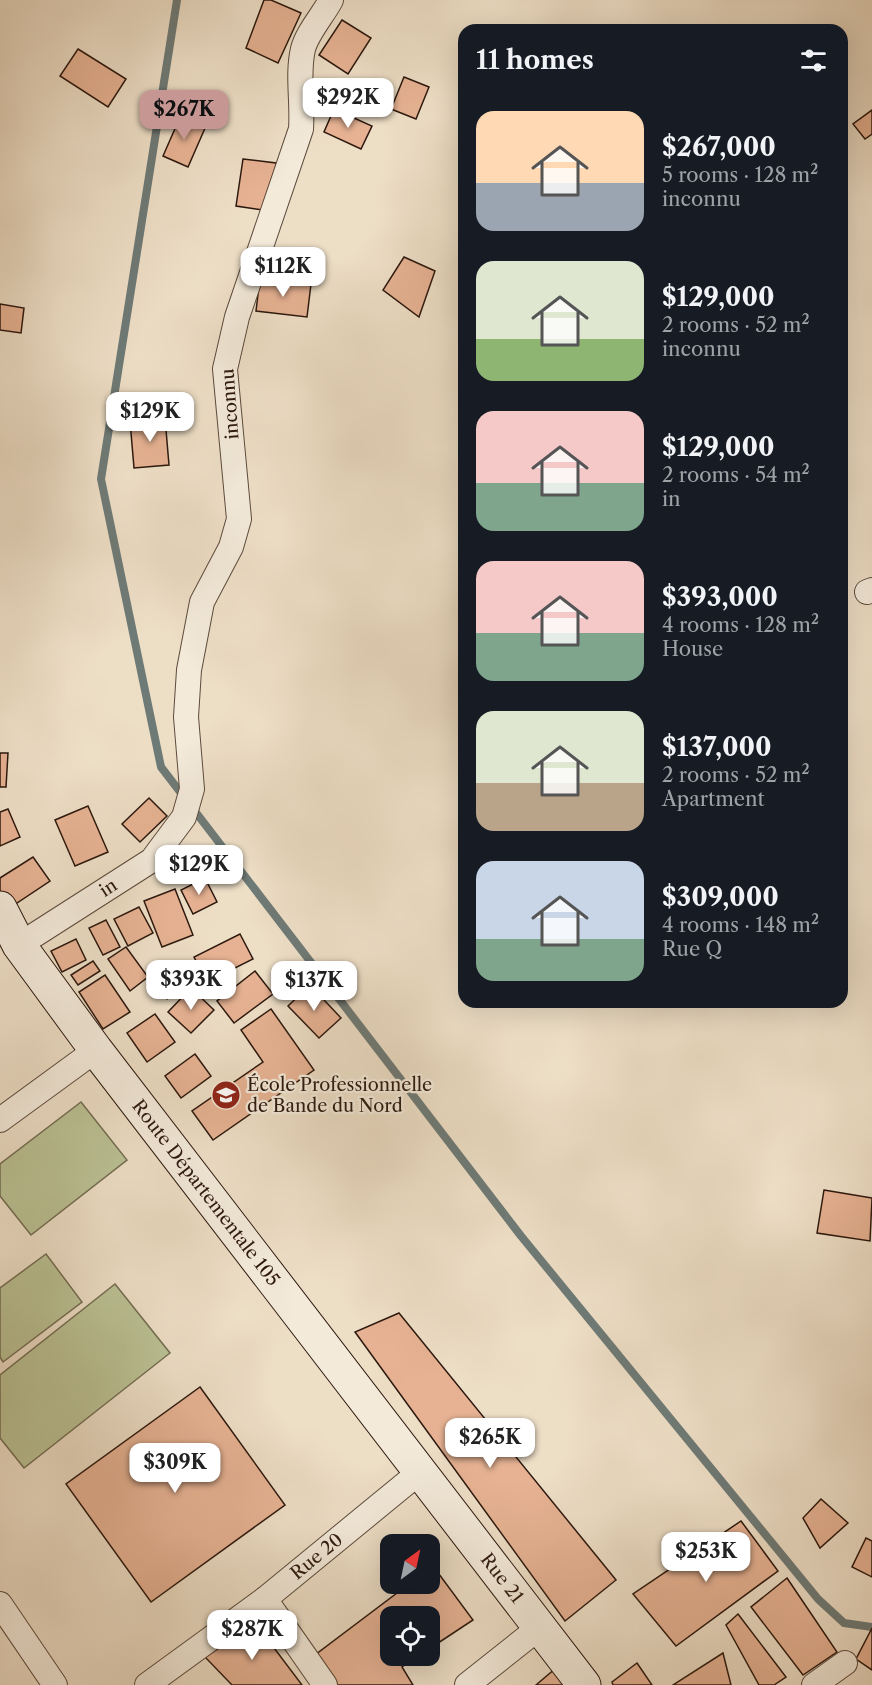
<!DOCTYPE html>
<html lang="en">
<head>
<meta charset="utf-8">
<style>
  body { margin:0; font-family:"Libre Caslon Text",serif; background:#20242c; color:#f1f3f6; height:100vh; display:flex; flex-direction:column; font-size:22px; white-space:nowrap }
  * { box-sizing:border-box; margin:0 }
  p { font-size:20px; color:#9ea1a6 }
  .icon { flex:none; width:33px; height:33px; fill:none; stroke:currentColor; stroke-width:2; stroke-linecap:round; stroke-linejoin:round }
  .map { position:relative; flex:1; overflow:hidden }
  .panel { position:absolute; left:458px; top:24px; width:390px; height:984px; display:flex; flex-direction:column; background:#171b24; border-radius:18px; box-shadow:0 6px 24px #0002 }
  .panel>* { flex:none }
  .needle { width:39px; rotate:33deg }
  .buttons { position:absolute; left:380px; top:1534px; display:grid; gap:12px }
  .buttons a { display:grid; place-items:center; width:60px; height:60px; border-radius:12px; background:#171b24; box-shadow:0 6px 24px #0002; font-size:30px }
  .price { position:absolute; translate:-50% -51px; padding:0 14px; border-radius:12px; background:#fff; color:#222; font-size:20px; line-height:39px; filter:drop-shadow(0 2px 3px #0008) }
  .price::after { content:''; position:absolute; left:50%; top:36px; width:18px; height:14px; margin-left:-9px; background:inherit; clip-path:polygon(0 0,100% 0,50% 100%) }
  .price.active { background:#c59692; color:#111 }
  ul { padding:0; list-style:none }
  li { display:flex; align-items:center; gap:18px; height:150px; padding:0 18px }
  li span { display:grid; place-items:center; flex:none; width:168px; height:120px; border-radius:18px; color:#555 }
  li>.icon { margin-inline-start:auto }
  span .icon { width:72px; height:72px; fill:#fffc; stroke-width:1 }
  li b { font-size:26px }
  h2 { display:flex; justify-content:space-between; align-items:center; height:72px; padding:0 18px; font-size:26px }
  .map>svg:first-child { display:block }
  .pitch { fill:#bac194; stroke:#736c51; stroke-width:1.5 }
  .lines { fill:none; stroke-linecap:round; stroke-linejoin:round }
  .stream { stroke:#6e7a76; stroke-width:8 }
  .building { fill:#e6b293; stroke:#2c180e; stroke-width:1.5 }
  .street-casing { stroke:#5c4a3c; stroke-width:26 }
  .secondary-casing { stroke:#2c180e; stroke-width:35 }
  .street { stroke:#f3eada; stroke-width:24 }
  .secondary { stroke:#f3eada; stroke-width:33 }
  .labels { text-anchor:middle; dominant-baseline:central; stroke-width:4.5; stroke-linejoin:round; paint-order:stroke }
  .street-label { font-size:18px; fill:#2c180e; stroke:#f3eada }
  .poi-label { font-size:18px; fill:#2c180e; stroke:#f3eada; text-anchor:start }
</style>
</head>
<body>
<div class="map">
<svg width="872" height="1685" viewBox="0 0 872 1685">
  <rect width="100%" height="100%" fill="#eddec6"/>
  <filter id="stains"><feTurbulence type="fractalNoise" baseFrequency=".00333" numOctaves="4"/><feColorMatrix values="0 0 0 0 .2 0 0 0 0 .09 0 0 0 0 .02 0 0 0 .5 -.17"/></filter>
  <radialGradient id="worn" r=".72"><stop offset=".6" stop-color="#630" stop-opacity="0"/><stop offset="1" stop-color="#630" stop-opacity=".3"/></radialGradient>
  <g class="pitch">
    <path d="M81,1102L127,1160L31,1235L0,1196V1164Z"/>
    <path d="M46,1254L82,1302L3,1362L0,1357V1288Z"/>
    <path d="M115,1284L170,1353L24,1468L0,1438V1375Z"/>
  </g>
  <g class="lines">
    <path class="stream" d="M177,0L101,479L161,767L521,1236L818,1599L844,1623L872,1627"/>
  </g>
  <g class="building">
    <path d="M264,0H271L301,13L278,63L246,48Z"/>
    <path d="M342,20L371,38L348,74L319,55Z"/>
    <path d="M78,49L126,79L108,107L60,76Z"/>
    <path d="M404,77L429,87L416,119L391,109Z"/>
    <path d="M334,109L372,126L361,149L324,132Z"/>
    <path d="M872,110V134L865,139L853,124Z"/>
    <path d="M181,115L206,126L188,167L163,156Z"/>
    <path d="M243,159L276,163L270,211L236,206Z"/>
    <path d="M404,257L435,271L419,317L383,290Z"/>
    <path d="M260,278L311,284L307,317L256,311Z"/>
    <path d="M0,304L24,308L21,333L0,330Z"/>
    <path d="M165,418L169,465L134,468L130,421Z"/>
    <path d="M0,753H8L6,787H0Z"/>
    <path d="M149,798L167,816L140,842L122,824Z"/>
    <path d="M88,806L108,852L75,866L55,820Z"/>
    <path d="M8,809L20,837L0,846V812Z"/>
    <path d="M33,857L50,881L11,907L0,891V878Z"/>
    <path d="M205,878L217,902L193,914L181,890Z"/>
    <path d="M175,889L193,935L162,947L144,901Z"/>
    <path d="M139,907L153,933L128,946L114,919Z"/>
    <path d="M106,920L120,947L103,955L89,928Z"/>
    <path d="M240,934L253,959L207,982L194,957Z"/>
    <path d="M76,939L86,960L62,972L51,951Z"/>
    <path d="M126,947L148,977L130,991L108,959Z"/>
    <path d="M93,961L100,971L78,985L71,975Z"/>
    <path d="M173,961L189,977L167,999L151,983Z"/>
    <path d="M255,971L273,994L234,1023L217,1001Z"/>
    <path d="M105,975L130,1012L103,1029L79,992Z"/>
    <path d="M310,985L341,1018L319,1038L288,1006Z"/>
    <path d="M191,988L214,1010L191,1033L168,1012Z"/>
    <path d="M271,1009L314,1070L213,1140L192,1111L263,1062L241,1030Z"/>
    <path d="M155,1014L175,1042L147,1062L127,1033Z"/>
    <path d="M195,1054L211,1076L181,1098L165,1076Z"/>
    <path d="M824,1190L872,1198L870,1241L817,1233Z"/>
    <path d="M399,1313L616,1580L565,1621L355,1332Z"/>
    <path d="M200,1387L285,1505L151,1602L66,1484Z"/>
    <path d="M821,1499L848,1523L820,1548L803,1518Z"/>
    <path d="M741,1521L778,1571L676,1646L633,1594Z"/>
    <path d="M866,1538L872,1541V1577L852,1567Z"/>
    <path d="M433,1566L473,1620L429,1649V1617H390V1656H418L402,1667L413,1685H330L311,1658L409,1584H429V1569Z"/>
    <path d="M787,1578L837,1652L803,1675L751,1607Z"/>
    <path d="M738,1614L786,1677L774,1685H759L726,1625Z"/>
    <path d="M256,1624L302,1685H232L205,1657Z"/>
    <path d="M872,1628V1670L856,1659Z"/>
    <path d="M723,1653L731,1685H673Z"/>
    <path d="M637,1663L652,1685H613L612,1682Z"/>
    <path d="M556,1668L572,1685H536Z"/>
  </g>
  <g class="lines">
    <g class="street-casing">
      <g id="street">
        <path d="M867,592L872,590"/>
        <path id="s1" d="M19,945L152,860L184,817L192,789L186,717L189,670L202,602L231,547L239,519L225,369L237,317L301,129C303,103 297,74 303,49C307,33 323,15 331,0"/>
        <path d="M0,1120L96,1050"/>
        <path d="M265,1599L325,1685"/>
        <path d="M0,1604L55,1685"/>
        <path id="s2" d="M147,1685L265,1599L421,1471"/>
        <path d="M467,1685L540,1627"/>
        <path d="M814,1685L845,1663"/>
      </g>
    </g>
    <g class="secondary-casing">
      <g id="secondary">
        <path id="s3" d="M0,908L19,945L96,1050L584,1685"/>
      </g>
    </g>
    <use href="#street" class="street"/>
    <use href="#secondary" class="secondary"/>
  </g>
  <defs>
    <g id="school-disc" transform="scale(1.5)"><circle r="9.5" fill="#8f2418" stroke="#f3eada"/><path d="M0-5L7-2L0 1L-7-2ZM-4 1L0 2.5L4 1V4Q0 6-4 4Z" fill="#fff"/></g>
  </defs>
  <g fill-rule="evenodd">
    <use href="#school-disc" x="226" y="1095"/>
  </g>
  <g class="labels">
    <g class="street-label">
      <text transform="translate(230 404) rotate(-94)">inconnu</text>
      <text stroke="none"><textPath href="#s1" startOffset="106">in</textPath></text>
      <text stroke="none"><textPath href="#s3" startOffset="352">Route Départementale 105</textPath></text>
      <text stroke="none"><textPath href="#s2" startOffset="213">Rue 20</textPath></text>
      <text stroke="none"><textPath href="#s3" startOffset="838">Rue 21</textPath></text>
    </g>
    <g class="poi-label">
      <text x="247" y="1085">École Professionnelle<tspan x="247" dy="21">de Bande du Nord</tspan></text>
    </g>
  </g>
  <rect width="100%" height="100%" filter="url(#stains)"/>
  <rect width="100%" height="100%" fill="url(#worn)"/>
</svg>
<div class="buttons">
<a><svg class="needle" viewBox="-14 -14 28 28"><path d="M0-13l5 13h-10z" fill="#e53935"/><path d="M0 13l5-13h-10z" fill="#9ea1a6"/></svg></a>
<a><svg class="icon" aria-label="locate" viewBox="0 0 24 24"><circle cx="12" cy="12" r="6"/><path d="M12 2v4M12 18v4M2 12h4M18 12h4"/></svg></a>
</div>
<b class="price" style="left:348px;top:129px">$292K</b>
<b class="price active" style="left:184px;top:141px">$267K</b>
<b class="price" style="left:283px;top:298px">$112K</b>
<b class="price" style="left:150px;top:443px">$129K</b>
<b class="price" style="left:199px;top:896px">$129K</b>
<b class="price" style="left:191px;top:1011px">$393K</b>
<b class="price" style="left:314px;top:1012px">$137K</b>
<b class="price" style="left:490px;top:1469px">$265K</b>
<b class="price" style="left:175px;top:1494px">$309K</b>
<b class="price" style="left:706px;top:1583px">$253K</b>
<b class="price" style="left:252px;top:1661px">$287K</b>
<section class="panel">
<h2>11 homes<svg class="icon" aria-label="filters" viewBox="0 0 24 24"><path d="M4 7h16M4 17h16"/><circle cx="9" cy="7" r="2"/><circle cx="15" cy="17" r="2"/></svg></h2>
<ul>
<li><span style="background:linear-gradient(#ffd9b3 60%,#9aa5b1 0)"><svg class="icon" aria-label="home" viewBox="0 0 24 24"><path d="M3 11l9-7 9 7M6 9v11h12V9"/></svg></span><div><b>$267,000</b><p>5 rooms · 128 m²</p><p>inconnu</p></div></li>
<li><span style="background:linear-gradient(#dfe7d0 65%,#8fb573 0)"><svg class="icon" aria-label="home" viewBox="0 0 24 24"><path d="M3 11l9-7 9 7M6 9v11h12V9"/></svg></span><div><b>$129,000</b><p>2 rooms · 52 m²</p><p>inconnu</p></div></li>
<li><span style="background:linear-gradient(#f6c9c9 60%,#7fa58c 0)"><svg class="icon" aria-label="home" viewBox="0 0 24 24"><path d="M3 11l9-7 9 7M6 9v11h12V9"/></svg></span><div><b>$129,000</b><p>2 rooms · 54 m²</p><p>in</p></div></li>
<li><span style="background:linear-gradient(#f6c9c9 60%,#7fa58c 0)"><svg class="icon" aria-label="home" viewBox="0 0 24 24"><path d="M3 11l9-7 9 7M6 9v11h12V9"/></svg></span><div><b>$393,000</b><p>4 rooms · 128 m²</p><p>House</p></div></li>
<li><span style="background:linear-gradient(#dfe7d0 60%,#b9a48a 0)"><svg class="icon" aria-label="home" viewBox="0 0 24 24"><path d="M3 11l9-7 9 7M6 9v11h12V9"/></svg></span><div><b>$137,000</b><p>2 rooms · 52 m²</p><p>Apartment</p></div></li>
<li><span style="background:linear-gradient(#c9d6e8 65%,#7fa58c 0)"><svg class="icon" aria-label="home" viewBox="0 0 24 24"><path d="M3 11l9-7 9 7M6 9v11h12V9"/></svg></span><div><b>$309,000</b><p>4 rooms · 148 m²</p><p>Rue Q</p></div></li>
</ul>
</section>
</div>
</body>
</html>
